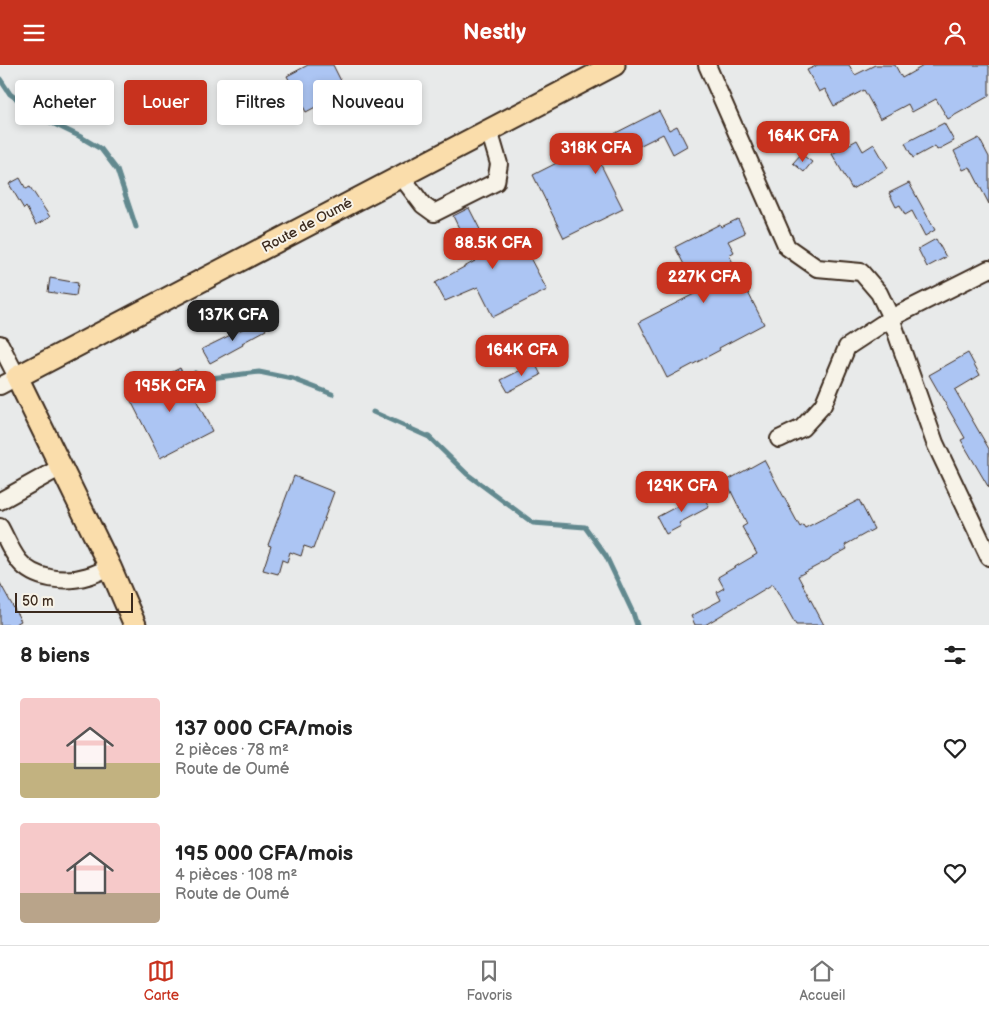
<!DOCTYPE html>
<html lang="fr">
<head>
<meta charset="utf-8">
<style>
  body { margin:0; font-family:"Balsamiq Sans",sans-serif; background:#f2f2f2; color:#222; height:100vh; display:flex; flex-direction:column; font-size:19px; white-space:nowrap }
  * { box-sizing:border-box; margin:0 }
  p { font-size:16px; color:#767676 }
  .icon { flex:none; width:28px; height:28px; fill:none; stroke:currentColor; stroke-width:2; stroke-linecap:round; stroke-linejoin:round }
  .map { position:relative; height:560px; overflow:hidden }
  .drawer { display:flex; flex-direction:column; background:#fff; flex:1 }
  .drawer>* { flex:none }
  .banner { position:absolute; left:15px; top:15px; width:500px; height:45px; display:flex; gap:10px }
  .scale { position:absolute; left:15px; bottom:12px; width:118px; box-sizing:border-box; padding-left:5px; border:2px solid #3b2a1e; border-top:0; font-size:14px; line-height:18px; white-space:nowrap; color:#3b2a1e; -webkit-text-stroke:4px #f7f3e8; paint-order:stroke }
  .price { position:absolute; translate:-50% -42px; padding:0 11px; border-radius:10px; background:#c8321e; color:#fff; font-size:16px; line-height:32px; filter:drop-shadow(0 1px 2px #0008) }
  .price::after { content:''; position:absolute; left:50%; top:30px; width:15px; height:11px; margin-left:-8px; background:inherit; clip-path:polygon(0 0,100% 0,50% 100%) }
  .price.selected { background:#222; color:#fff }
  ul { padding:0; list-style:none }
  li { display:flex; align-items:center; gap:15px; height:125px; padding:0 20px }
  li span { display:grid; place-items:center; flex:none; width:140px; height:100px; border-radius:5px; color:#555 }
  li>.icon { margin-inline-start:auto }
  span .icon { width:60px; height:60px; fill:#fffc; stroke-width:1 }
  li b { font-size:21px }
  h2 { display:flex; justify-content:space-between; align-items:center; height:60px; padding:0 20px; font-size:21px }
  .chip { padding:0 18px; border-radius:5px; background:#fff; box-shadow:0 2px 8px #0003; font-size:18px; line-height:45px }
  .chip.selected { background:#c8321e; color:#fff }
  header { display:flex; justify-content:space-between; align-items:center; height:65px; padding:0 20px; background:#c8321e; color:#fff; font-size:22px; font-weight:700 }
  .tabs { display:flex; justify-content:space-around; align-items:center; height:70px; border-top:1px solid #e0e0e0; background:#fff; font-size:14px; color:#767676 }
  .tabs a { display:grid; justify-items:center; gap:2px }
  .tabs .selected { color:#c8321e }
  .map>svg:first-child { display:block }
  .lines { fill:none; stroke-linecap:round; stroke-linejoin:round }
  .stream { stroke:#62898f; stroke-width:5 }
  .building { fill:#acc5f3; stroke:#3b2a1e }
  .minor-casing { stroke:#3b2a1e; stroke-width:20 }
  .major-casing { stroke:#3b2a1e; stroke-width:25 }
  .minor { stroke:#f7f3e8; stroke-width:16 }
  .major { stroke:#faddab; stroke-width:21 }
  .labels { text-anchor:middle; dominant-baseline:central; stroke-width:4; stroke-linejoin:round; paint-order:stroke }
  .street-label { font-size:14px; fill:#3b2a1e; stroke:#f7f3e8 }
</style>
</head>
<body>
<header><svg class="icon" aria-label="menu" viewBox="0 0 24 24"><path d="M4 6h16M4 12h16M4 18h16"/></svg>Nestly<svg class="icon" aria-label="person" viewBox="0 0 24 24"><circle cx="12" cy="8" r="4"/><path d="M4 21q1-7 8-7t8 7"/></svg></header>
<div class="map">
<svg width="989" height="560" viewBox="0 0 989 560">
  <rect width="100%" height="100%" fill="#e8eaea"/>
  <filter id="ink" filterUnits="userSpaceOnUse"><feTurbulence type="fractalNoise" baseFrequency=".02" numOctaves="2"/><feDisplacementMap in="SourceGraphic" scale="10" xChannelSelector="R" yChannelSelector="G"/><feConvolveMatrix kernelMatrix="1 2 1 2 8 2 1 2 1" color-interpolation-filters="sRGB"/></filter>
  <g filter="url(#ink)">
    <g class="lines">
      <g class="stream">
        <path d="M0,14L10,29L46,55L79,71L101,84L117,105L136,162"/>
        <path d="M195,308L203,314L259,307L293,314L332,329"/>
        <path d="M373,347L429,372L467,409L533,458L585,462L606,491L633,548L637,560"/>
      </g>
    </g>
    <g class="building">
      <path d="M308,0H333L346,26L306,47L287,11Z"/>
      <path d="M818,0H849L855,10L875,0H895L902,13L925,0H989V31L948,54L936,34L912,47L908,39L880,54L864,25L834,41L825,24L819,27L807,5Z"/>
      <path d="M659,46L669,65L677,61L687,81L673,89L663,69L601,100L623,144L564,173L533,110Z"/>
      <path d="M944,58L954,76L937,85L935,81L913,93L905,78Z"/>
      <path d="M979,73L989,92V139L970,102L963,105L954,86Z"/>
      <path d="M857,75L863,86L874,79L888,103L852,124L832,89Z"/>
      <path d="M801,89L812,97L804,107L793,98Z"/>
      <path d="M20,113L26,124L30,122L50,152L36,160L26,142L24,144L9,119Z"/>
      <path d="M909,118L935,165L925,171L912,146L905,150L900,140L896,142L889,128Z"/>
      <path d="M469,143L490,184L518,170L547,225L493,252L478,222L445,236L435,218L475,196L453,151Z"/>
      <path d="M738,154L745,168L728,176L734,187L729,190L764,259L719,283L720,285L667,313L639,257L698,227L675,182L720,159L721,162Z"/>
      <path d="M936,174L946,192L927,202L918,184Z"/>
      <path d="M50,213L78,218L76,231L48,227Z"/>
      <path d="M261,255L266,265L242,278L243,280L210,298L202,284Z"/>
      <path d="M968,288L980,310L955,325L989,384V423L961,375L965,373L929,310Z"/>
      <path d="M534,296L541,310L508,327L501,315L521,305L520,304Z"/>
      <path d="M180,303L212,366L160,393L128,330Z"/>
      <path d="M764,395L800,462L803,460L805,463L859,435L874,464L845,480L847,484L830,493V494L798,511L824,560H796L773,519L705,560H695L691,551L721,535L717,527L724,523L718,512L757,489L742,462L747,459L726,416Z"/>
      <path d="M294,411L334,427L313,484L304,481L301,491L290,487L287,497L282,495L278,509L263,505L271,481L268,480Z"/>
      <path d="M702,428L709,442L679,458L681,461L666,469L657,452Z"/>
      <path d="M0,518L21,556L14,560H0Z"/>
    </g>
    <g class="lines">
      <g class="minor-casing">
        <g id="minor">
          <path d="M707,0L787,182L817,203L861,207L879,228L891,253L935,378L989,492"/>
          <path d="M401,111L423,140L434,148L496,117L499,99L489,65"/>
          <path d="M0,279L17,312L0,321"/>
          <path d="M779,374L802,363L823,340L847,282L891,253L989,204"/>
          <path d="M0,436L61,402"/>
          <path d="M0,462C6,473 11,486 19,496C34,515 66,518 88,511C96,509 103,505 110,502"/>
        </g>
      </g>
      <g class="major-casing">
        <path id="major" d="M135,560L110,502L17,312L614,0"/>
      </g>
      <use href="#minor" class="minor"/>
      <use href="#major" class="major"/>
    </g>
  </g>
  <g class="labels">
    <g class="street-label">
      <text transform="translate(307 160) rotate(-28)">Route de Oumé</text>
    </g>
  </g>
</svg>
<div class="scale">50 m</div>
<b class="price" style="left:803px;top:98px">164K CFA</b>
<b class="price" style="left:596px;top:110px">318K CFA</b>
<b class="price" style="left:493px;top:205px">88.5K CFA</b>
<b class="price" style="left:704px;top:239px">227K CFA</b>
<b class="price selected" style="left:233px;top:277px">137K CFA</b>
<b class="price" style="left:522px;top:312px">164K CFA</b>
<b class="price" style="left:170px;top:348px">195K CFA</b>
<b class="price" style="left:682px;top:448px">129K CFA</b>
<div class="banner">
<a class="chip">Acheter</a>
<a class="chip selected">Louer</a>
<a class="chip">Filtres</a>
<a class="chip">Nouveau</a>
</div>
</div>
<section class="drawer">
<h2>8 biens<svg class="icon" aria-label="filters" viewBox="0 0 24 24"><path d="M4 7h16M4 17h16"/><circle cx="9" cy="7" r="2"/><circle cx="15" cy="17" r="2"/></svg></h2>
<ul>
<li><span style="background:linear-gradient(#f6c9c9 65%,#c2b280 0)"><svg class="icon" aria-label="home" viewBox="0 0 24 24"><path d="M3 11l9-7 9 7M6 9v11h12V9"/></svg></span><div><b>137 000 CFA/mois</b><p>2 pièces · 78 m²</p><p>Route de Oumé</p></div><svg class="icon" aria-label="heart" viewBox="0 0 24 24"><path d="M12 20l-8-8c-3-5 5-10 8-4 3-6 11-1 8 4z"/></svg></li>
<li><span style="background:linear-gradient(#f6c9c9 70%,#b9a48a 0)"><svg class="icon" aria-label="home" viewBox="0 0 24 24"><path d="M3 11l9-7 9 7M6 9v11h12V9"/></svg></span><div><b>195 000 CFA/mois</b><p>4 pièces · 108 m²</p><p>Route de Oumé</p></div><svg class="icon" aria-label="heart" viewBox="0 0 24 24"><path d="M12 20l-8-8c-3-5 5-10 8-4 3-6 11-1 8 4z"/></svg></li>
</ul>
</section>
<nav class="tabs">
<a class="selected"><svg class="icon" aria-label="map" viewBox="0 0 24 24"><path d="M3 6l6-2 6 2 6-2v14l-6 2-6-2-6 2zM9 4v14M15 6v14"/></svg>Carte</a>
<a><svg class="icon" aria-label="saved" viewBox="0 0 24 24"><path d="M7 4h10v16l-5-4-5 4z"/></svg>Favoris</a>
<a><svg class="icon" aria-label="home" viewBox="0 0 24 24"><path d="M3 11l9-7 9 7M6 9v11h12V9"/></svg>Accueil</a>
</nav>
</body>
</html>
